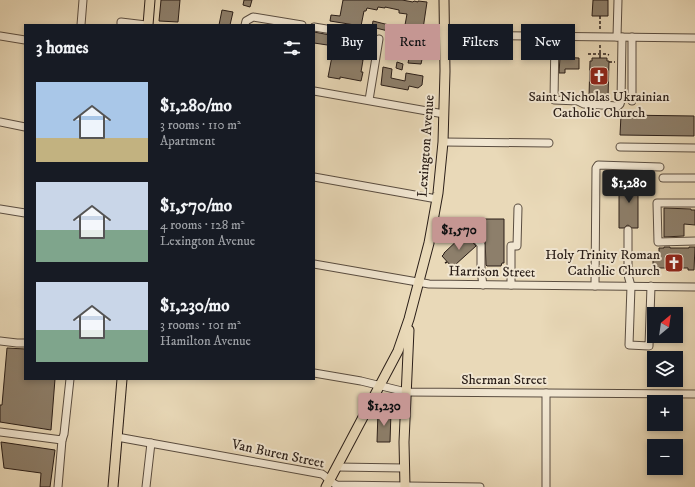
<!DOCTYPE html>
<html lang="en">
<head>
<meta charset="utf-8">
<style>
  body { margin:0; font-family:"IM FELL DW Pica",serif; background:#20242c; color:#f1f3f6; height:100vh; display:flex; flex-direction:column; font-size:15px; white-space:nowrap }
  * { box-sizing:border-box; margin:0 }
  p { font-size:13px; color:#9ea1a6 }
  .icon { flex:none; width:22px; height:22px; fill:none; stroke:currentColor; stroke-width:2; stroke-linecap:round; stroke-linejoin:round }
  .map { position:relative; flex:1; overflow:hidden }
  .drawer { position:absolute; left:24px; top:24px; width:291px; height:356px; display:flex; flex-direction:column; background:#171b24; border-radius:0px; box-shadow:0 2px 6px #0003 }
  .drawer>* { flex:none }
  .guide { position:absolute; left:327px; top:24px; width:308px; height:36px; display:flex; gap:8px }
  .needle { width:26px; rotate:29deg }
  .fabs { position:absolute; left:647px; top:307px; display:grid; gap:8px }
  .fabs a { display:grid; place-items:center; width:36px; height:36px; border-radius:0px; background:#171b24; box-shadow:0 2px 6px #0003; font-size:20px }
  .price { position:absolute; translate:-50% -34px; padding:0 9px; border-radius:4px; background:#c59692; color:#111; font-size:13px; line-height:26px; filter:drop-shadow(0 1px 2px #0008) }
  .price::after { content:''; position:absolute; left:50%; top:24px; width:12px; height:9px; margin-left:-6px; background:inherit; clip-path:polygon(0 0,100% 0,50% 100%) }
  .price.on { background:#222; color:#fff }
  ul { padding:0; list-style:none }
  li { display:flex; align-items:center; gap:12px; height:100px; padding:0 12px }
  li span { display:grid; place-items:center; flex:none; width:112px; height:80px; border-radius:0px; color:#555 }
  li>.icon { margin-inline-start:auto }
  span .icon { width:48px; height:48px; fill:#fffc; stroke-width:1 }
  li b { font-size:17px }
  h2 { display:flex; justify-content:space-between; align-items:center; height:48px; padding:0 12px; font-size:17px }
  .pill { padding:0 14px; border-radius:0px; background:#171b24; box-shadow:0 2px 6px #0003; font-size:14px; line-height:36px }
  .pill.on { background:#c59692; color:#111 }
  .map>svg:first-child { display:block }
  .building { fill:#8d7f6b; stroke:#2a1e18 }
  .lines { fill:none; stroke-linecap:round; stroke-linejoin:round }
  .minor-casing { stroke:#5a4d40; stroke-width:9 }
  .major-casing { stroke:#2a1e18; stroke-width:11 }
  .path { stroke:#2a1e18; stroke-width:1.5; stroke-dasharray:3 2; stroke-linecap:butt }
  .minor { stroke:#f1e6d1; stroke-width:7 }
  .major { stroke:#e9d9b8; stroke-width:9 }
  .labels { text-anchor:middle; dominant-baseline:central; stroke-width:4; stroke-linejoin:round; paint-order:stroke }
  .poi-label { font-size:14px; fill:#2a1e18; stroke:#f1e6d1 }
  .street-label { font-size:14px; fill:#2a1e18; stroke:#f1e6d1 }
</style>
</head>
<body>
<div class="map">
<svg width="695" height="487" viewBox="0 0 695 487">
  <rect width="100%" height="100%" fill="#e9d9b8"/>
  <filter id="stains"><feTurbulence type="fractalNoise" baseFrequency=".005" numOctaves="4"/><feColorMatrix values="0 0 0 0 .2 0 0 0 0 .09 0 0 0 0 .02 0 0 0 .5 -.17"/></filter>
  <radialGradient id="worn" r=".72"><stop offset=".6" stop-color="#630" stop-opacity="0"/><stop offset="1" stop-color="#630" stop-opacity=".3"/></radialGradient>
  <g class="building">
    <path d="M161,0H180L178,22L159,21Z"/>
    <path d="M244,0H252L250,7L243,5Z"/>
    <path d="M343,0H402L413,2L414,1L418,2V1L427,2L423,29L405,25L407,14L399,13V10L385,7V8L378,7L377,10L367,8L366,11H364L361,26L330,21L331,15L340,16Z"/>
    <path d="M593,0H608V16H592Z"/>
    <path d="M222,10L233,12L230,25H219Z"/>
    <path d="M373,21L393,26L392,32L372,27Z"/>
    <path d="M358,29L368,31L365,49H364L362,60H363L361,72H363L361,81L340,77V79L328,77L334,46L314,43V32L346,38L344,45L356,46Z"/>
    <path d="M403,36L423,39V40L426,41L421,64L408,63L412,45L402,44Z"/>
    <path d="M387,38L398,40L396,52L389,51L391,45L386,44Z"/>
    <path d="M560,57L579,58V69H565V73H559Z"/>
    <path d="M592,58H607V61H609L608,98L589,97L590,61H592Z"/>
    <path d="M397,62L403,64L402,70L396,68Z"/>
    <path d="M383,67L392,69L391,78L405,81L406,73L423,76L422,85L418,88L409,86L408,90L381,85Z"/>
    <path d="M621,115L694,116V136L620,135Z"/>
    <path d="M619,180H638V228H632L628,225L626,226L624,228H619Z"/>
    <path d="M664,208L691,209V210H695V225L684,224V236L664,237Z"/>
    <path d="M485,219H504V263H502L501,266H487L486,265L485,238L483,239L474,228V225H483V223H485Z"/>
    <path d="M464,235L467,236L476,246L455,265V264L452,267L442,256L444,254V253L462,236V237Z"/>
    <path d="M664,247H670V248H689V247H695L694,270H688V268H653V255L656,253H659V248H664Z"/>
    <path d="M7,348L25,349V379H55L51,430L0,422V405H2Z"/>
    <path d="M378,412H391L390,442H377Z"/>
    <path d="M1,442L55,450L50,487H40L41,473L4,468Z"/>
  </g>
  <g class="lines">
    <g class="minor-casing">
      <g id="minor">
        <path d="M81,25L83,0"/>
        <path d="M121,25V22L146,25"/>
        <path d="M245,25L246,21L253,17L302,25"/>
        <path d="M314,27L351,33"/>
        <path d="M444,35L695,38"/>
        <path d="M0,36L25,40"/>
        <path d="M555,36L554,100L578,101L584,104L618,106L620,104L621,101L622,37"/>
        <path d="M617,37L618,0"/>
        <path d="M632,37V101"/>
        <path d="M314,91L444,114"/>
        <path d="M369,100L379,39"/>
        <path d="M0,122L25,127"/>
        <path d="M443,142L549,143"/>
        <path d="M620,147L695,148"/>
        <path d="M314,177L437,199"/>
        <path d="M663,178H695"/>
        <path d="M695,203H657L658,242L695,241"/>
        <path d="M0,209L25,213"/>
        <path d="M628,230V275L631,286L629,345L649,346L651,286"/>
        <path d="M431,231L464,230L470,231L481,245V271L483,285"/>
        <path d="M314,264L429,284L695,287"/>
        <path d="M511,285V246H517L518,208"/>
        <path d="M595,286L596,168L598,165L660,167"/>
        <path d="M0,341L17,343H25"/>
        <path d="M314,373L361,381L406,392L695,394"/>
        <path d="M546,393V487"/>
        <path d="M0,432L62,440L64,434L70,379"/>
        <path d="M117,437L322,474C327,477 331,483 337,485L480,487"/>
        <path d="M337,467L404,468"/>
        <path d="M58,487L62,440"/>
        <path d="M146,487L151,443"/>
      </g>
    </g>
    <g class="major-casing">
      <g id="major">
        <path d="M148,25L150,0"/>
        <path d="M113,487L122,379"/>
        <path d="M326,487L398,351L409,319L429,243L438,193L443,142L445,71L444,0"/>
        <path d="M405,487L404,442L409,330"/>
      </g>
    </g>
    <g class="path">
      <path d="M600,29V16"/>
      <path d="M588,54H607L609,55"/>
      <path d="M568,58V44"/>
      <path d="M600,58V44"/>
      <path d="M609,62H615"/>
      <path d="M694,258H695"/>
      <path d="M445,263L447,262"/>
    </g>
    <use href="#minor" class="minor"/>
    <use href="#major" class="major"/>
  </g>
  <defs>
    <g id="church-square" transform="scale(1)"><rect x="-9" y="-9" width="18" height="18" rx="4" fill="#8f2418" stroke="#f1e6d1"/><path d="M-1.2-6h2.4v3.5h3.3v2.4h-3.3V6h-2.4V-.1h-3.3v-2.4h3.3Z" fill="#fff"/></g>
  </defs>
  <g fill-rule="evenodd">
    <use href="#church-square" x="599" y="76"/>
    <use href="#church-square" x="674" y="263"/>
  </g>
  <g class="labels">
    <g class="poi-label">
      <text x="599" y="97">Saint Nicholas Ukrainian<tspan x="599" dy="16">Catholic Church</tspan></text>
      <text x="660" y="255" text-anchor="end">Holy Trinity Roman<tspan x="660" dy="16">Catholic Church</tspan></text>
    </g>
    <g class="street-label">
      <text transform="translate(426 146) rotate(-86)">Lexington Avenue</text>
      <text transform="translate(492 272) rotate(1)">Harrison Street</text>
      <text x="504" y="380">Sherman Street</text>
      <text transform="translate(278 454) rotate(12)">Van Buren Street</text>
    </g>
  </g>
  <rect width="100%" height="100%" filter="url(#stains)"/>
  <rect width="100%" height="100%" fill="url(#worn)"/>
</svg>
<div class="fabs">
<a><svg class="needle" viewBox="-14 -14 28 28"><path d="M0-13l5 13h-10z" fill="#e53935"/><path d="M0 13l5-13h-10z" fill="#9ea1a6"/></svg></a>
<a><svg class="icon" aria-label="layers" viewBox="0 0 24 24"><path d="M12 4l9 5-9 5-9-5zM3 14l9 5 9-5"/></svg></a>
<a>+</a>
<a>−</a>
</div>
<b class="price on" style="left:629px;top:204px">$1,280</b>
<b class="price" style="left:459px;top:251px">$1,570</b>
<b class="price" style="left:384px;top:427px">$1,230</b>
<div class="guide">
<a class="pill">Buy</a>
<a class="pill on">Rent</a>
<a class="pill">Filters</a>
<a class="pill">New</a>
</div>
<section class="drawer">
<h2>3 homes<svg class="icon" aria-label="filters" viewBox="0 0 24 24"><path d="M4 7h16M4 17h16"/><circle cx="9" cy="7" r="2"/><circle cx="15" cy="17" r="2"/></svg></h2>
<ul>
<li><span style="background:linear-gradient(#a9c7e8 70%,#c2b280 0)"><svg class="icon" aria-label="home" viewBox="0 0 24 24"><path d="M3 11l9-7 9 7M6 9v11h12V9"/></svg></span><div><b>$1,280/mo</b><p>3 rooms · 110 m²</p><p>Apartment</p></div></li>
<li><span style="background:linear-gradient(#c9d6e8 60%,#7fa58c 0)"><svg class="icon" aria-label="home" viewBox="0 0 24 24"><path d="M3 11l9-7 9 7M6 9v11h12V9"/></svg></span><div><b>$1,570/mo</b><p>4 rooms · 128 m²</p><p>Lexington Avenue</p></div></li>
<li><span style="background:linear-gradient(#c9d6e8 60%,#7fa58c 0)"><svg class="icon" aria-label="home" viewBox="0 0 24 24"><path d="M3 11l9-7 9 7M6 9v11h12V9"/></svg></span><div><b>$1,230/mo</b><p>3 rooms · 101 m²</p><p>Hamilton Avenue</p></div></li>
</ul>
</section>
</div>
</body>
</html>
